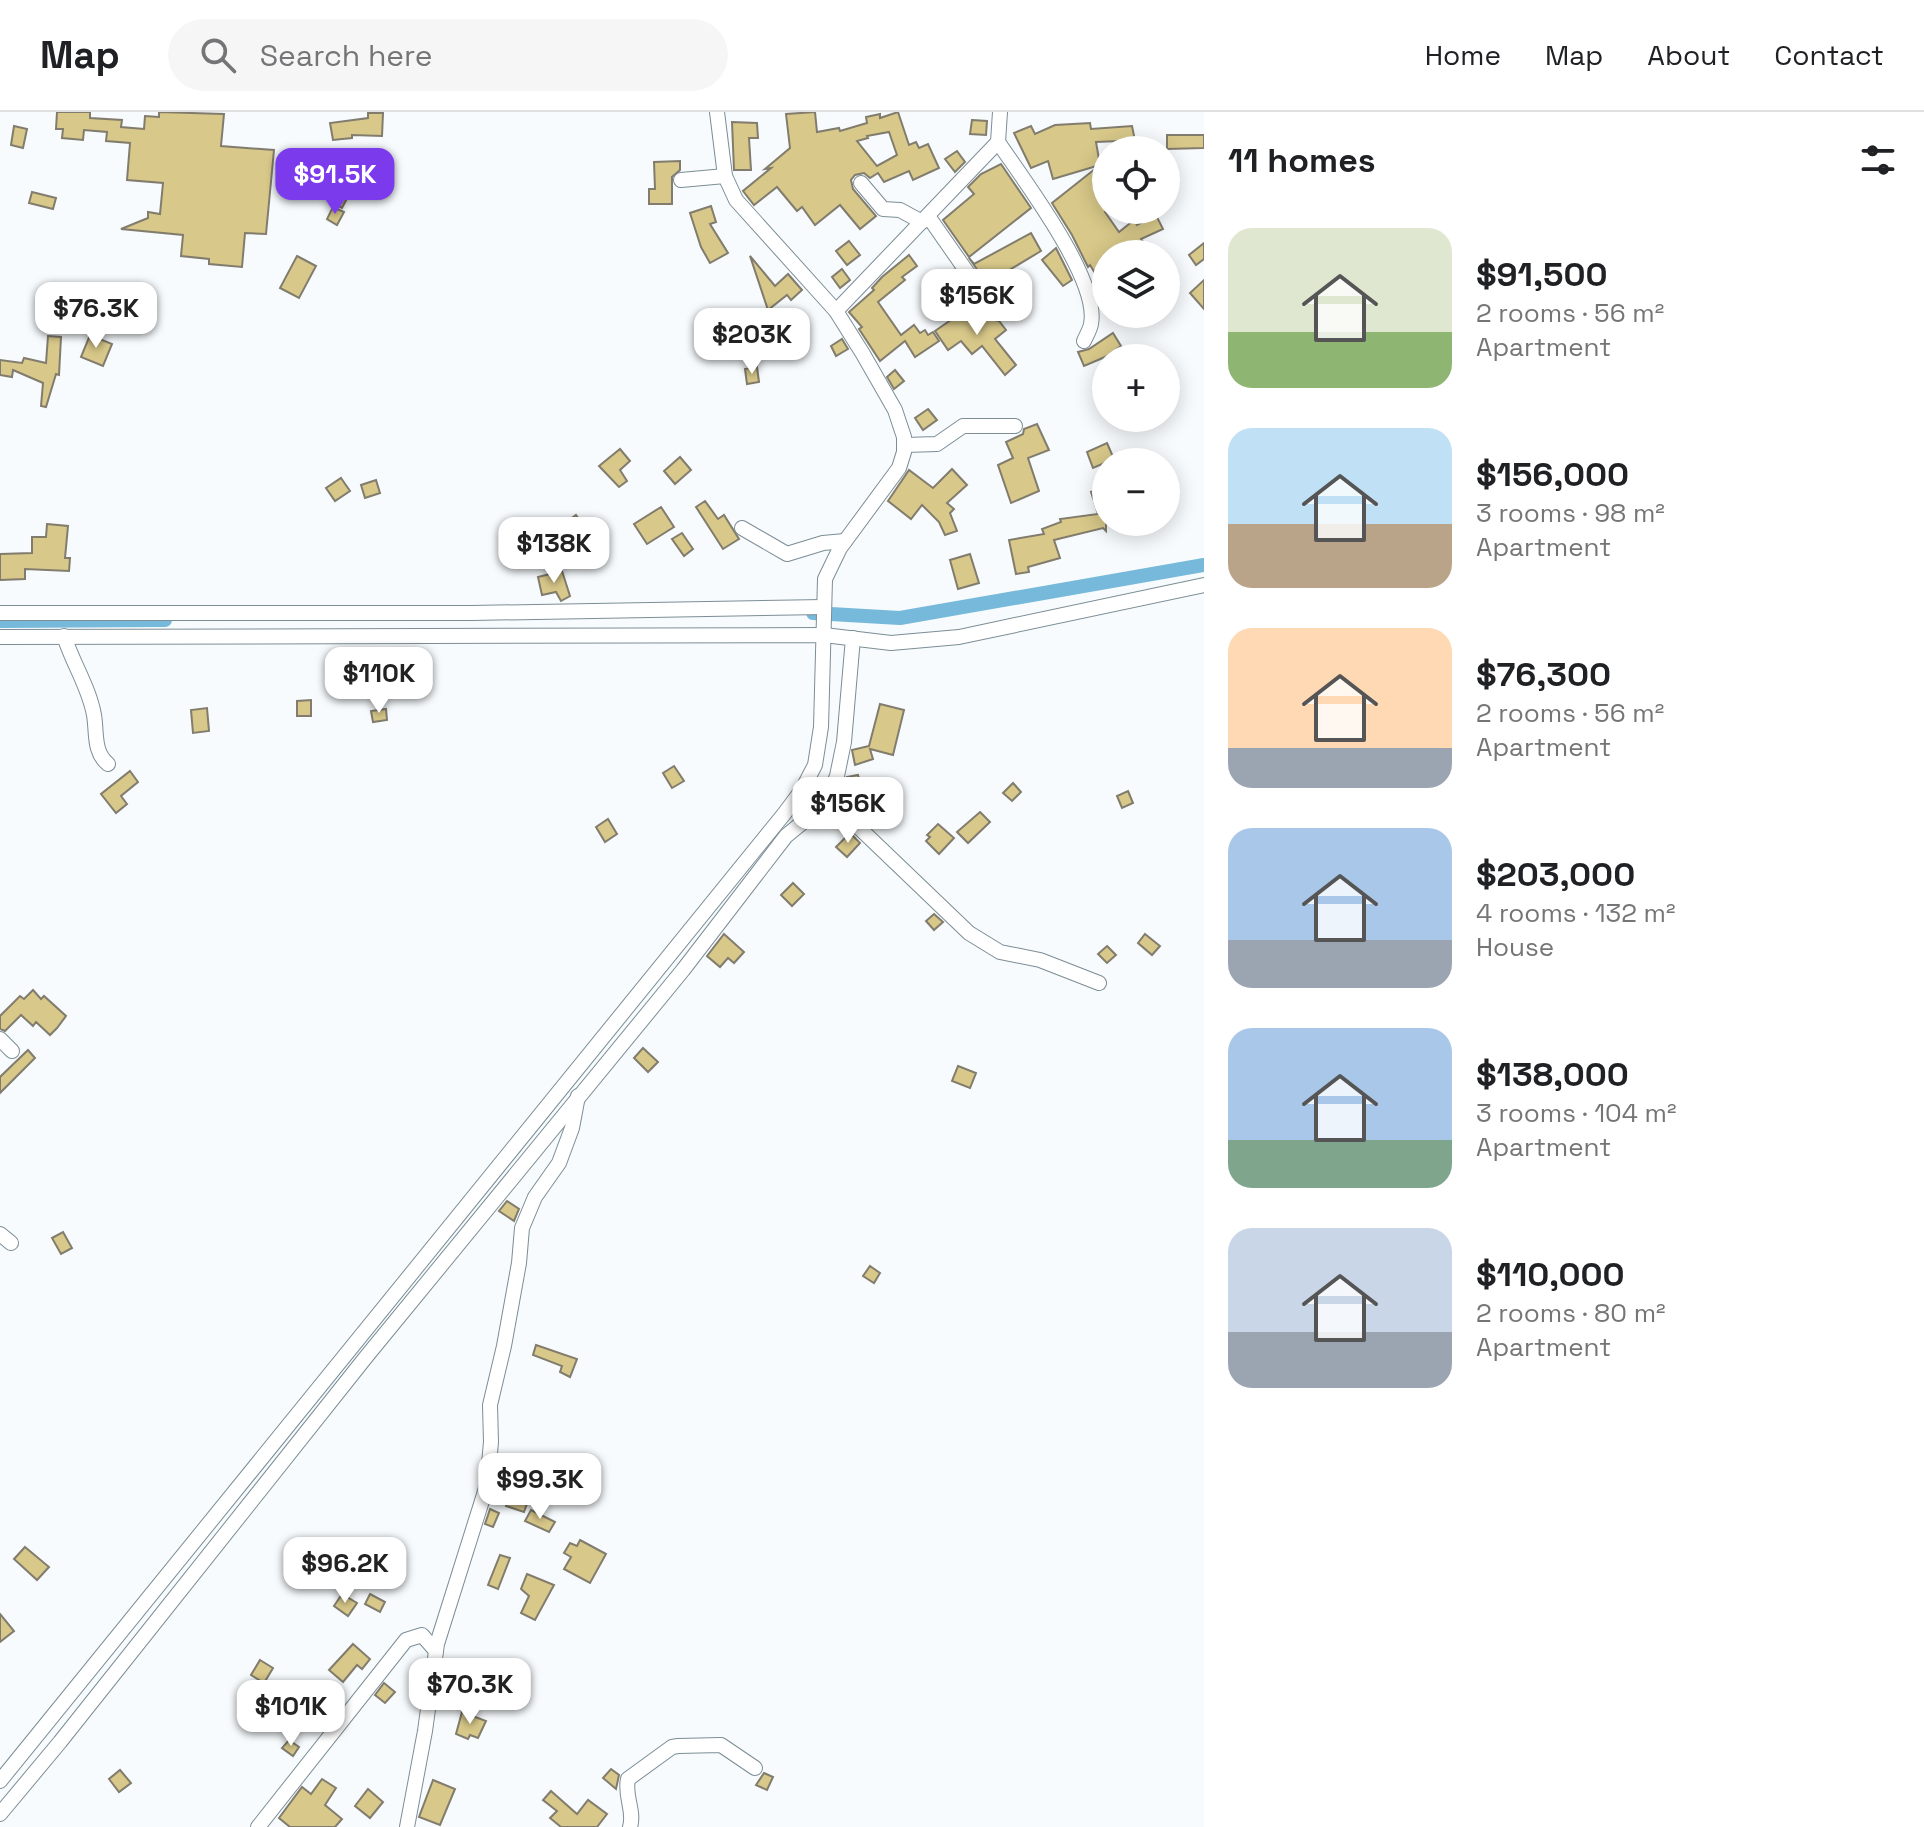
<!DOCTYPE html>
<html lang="en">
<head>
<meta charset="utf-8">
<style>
  body { margin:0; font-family:"Space Grotesk",sans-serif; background:#f6f6f6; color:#202124; height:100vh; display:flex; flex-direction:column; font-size:30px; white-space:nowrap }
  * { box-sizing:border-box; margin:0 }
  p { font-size:26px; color:#757577 }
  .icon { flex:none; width:44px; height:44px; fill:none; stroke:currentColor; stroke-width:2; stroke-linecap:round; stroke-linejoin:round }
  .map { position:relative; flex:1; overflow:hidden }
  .details { display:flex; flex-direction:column; background:#fff; width:720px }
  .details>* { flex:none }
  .fabs { position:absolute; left:1092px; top:24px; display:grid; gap:16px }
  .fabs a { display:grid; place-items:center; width:88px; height:88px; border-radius:50%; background:#fff; box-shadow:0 4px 20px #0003; font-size:40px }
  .price { position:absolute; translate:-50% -68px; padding:0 18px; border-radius:16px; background:#fff; color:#222; font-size:26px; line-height:52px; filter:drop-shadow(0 2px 4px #0008) }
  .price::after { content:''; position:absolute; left:50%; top:48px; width:24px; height:18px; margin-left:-12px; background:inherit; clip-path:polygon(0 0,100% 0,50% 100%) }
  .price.on { background:#7c3aed; color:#fff }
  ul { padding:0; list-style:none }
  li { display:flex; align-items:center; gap:24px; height:200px; padding:0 24px }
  li span { display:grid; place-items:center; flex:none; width:224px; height:160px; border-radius:24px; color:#555 }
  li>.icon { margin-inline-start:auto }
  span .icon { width:96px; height:96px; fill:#fffc; stroke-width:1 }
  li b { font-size:34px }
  h2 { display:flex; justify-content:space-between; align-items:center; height:96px; padding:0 24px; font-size:34px }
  header { display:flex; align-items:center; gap:48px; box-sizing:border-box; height:112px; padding:0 40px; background:#fff; border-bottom:2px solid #e0e0e0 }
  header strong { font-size:38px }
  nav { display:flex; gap:44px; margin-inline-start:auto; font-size:28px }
  .search { width:560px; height:72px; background:#f6f6f6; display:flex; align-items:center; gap:20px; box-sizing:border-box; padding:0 28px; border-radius:44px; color:#757577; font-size:30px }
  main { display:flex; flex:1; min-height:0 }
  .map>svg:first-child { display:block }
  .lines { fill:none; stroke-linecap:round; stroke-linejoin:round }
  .canal { stroke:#76b9da; stroke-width:14 }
  .building { fill:#d8c889; stroke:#817c6d; stroke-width:2; fill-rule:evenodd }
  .minor-casing { stroke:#7c8d96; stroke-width:16 }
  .minor { stroke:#fff; stroke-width:14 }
</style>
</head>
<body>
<header>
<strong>Map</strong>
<div class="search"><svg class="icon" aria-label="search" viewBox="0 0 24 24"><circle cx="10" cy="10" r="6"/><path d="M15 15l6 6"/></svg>Search here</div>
<nav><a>Home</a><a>Map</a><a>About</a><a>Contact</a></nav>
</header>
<main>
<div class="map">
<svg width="1204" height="1715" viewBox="0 0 1204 1715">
  <rect width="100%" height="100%" fill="#f7fbfd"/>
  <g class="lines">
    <g class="canal">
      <path d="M813,501L900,506L1204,453"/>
      <path d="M0,509L165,508"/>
    </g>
  </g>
  <g class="building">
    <path d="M57,0H90V6L122,8L121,15L144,17L145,4L159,5V0L224,2L221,34L274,38L266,122L245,121L242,155L209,152V147L181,144L183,123L121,117L148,106V100L160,102L163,71L127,68L130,31L106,29L107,20L84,18L83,28L62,26L63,17H56Z"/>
    <path d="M815,0L817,20L839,16L840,19L867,11L866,5L880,2V6L898,0L909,33L916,30L919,36L928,32L939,56L913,68L909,59L884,70L878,61L870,66L864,61L855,63L851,68L853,77L876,104L860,117L840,93L815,113L802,95L797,99L777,75L754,93L743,79L771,56L765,57L790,36L786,2ZM889,20L897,43L877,54L857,29L868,26L867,24Z"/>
    <path d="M368,1H383L382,24L352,23V26L333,28L330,11L368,6Z"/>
    <path d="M972,8L987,9L986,23L970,22Z"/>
    <path d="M732,10L757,11L758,26H749L751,58H734Z"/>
    <path d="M1090,11L1091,17L1132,14L1137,38H1120L1119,29L1096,30L1100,53L1053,67L1048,49L1031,56L1014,21L1031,14L1035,22L1055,13Z"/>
    <path d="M14,14L27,17L23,36L11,33Z"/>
    <path d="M1167,23H1204V36L1167,37Z"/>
    <path d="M957,39L965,50L955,60L945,47Z"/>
    <path d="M680,49V58L672,65V92H649V77H655L654,50Z"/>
    <path d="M1001,52L1031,96L969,145L943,108L974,82L968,75L981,62Z"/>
    <path d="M1100,53V59L1106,57V98H1108L1105,100L1119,120L1134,108L1137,113L1156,103L1163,117L1141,127L1144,131L1126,142H1106V179L1090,153L1088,155L1072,123L1052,91Z"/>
    <path d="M343,65L355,71L342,96L329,89Z"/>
    <path d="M32,80L56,86L53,97L29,91Z"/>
    <path d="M711,94L716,110L710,112L728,141L710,151L701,135L690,101Z"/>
    <path d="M333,95L344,100L337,113L327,107Z"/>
    <path d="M1031,121L1041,139L1011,157L1013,159L991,177L969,146L974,152Z"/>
    <path d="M849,129L860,143L847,153L836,139Z"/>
    <path d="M1204,131V147L1196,153L1189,143Z"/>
    <path d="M1056,136L1072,168L1063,174L1042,148Z"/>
    <path d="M909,143L917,154L902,165L905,168L878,190L901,223L914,213L920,221L925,218L928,223L933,220L939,229L915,245L905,229L880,249L859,217L862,215L849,200L874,178L872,176L882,165Z"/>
    <path d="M297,144L316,154L299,186L280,176Z"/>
    <path d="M750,144L775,174L788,162L802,178L791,188L787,183L768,198Z"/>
    <path d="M842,157L850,168L840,176L832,165Z"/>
    <path d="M954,158L964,174L949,186L939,174Z"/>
    <path d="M1204,168V197L1190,181Z"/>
    <path d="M979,194L987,206L999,209L1006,218L995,227L1016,253L1005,263L982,234L972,242L961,229L948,238L935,219L958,203L962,208Z"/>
    <path d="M796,212L800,223L780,231L776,220Z"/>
    <path d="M1113,221L1121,234L1105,245L1084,254L1078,240L1089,237Z"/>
    <path d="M90,223L112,232L103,254L81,245Z"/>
    <path d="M48,224L61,225L59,263L56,262L46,295L41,294L43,271L13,258L12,265L0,263V248L22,251L24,246L46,251Z"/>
    <path d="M842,227L848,237L836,244L831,234Z"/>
    <path d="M757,255L759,270L747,272L745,257Z"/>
    <path d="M895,258L904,269L894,277L887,265Z"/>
    <path d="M928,297L937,308L923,318L915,306Z"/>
    <path d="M1037,312L1049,338L1028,346L1039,379L1011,391L998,353L1013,346L1006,330L1023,322L1024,317Z"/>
    <path d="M1107,331L1114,347L1093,356L1087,340Z"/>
    <path d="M620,337L630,349L620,358L627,369L619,375L599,354Z"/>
    <path d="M680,345L691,358L675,372L664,359Z"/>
    <path d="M952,357L967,373L947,391L954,397L950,401L957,419L945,423L939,410L922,393L911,407L888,389L909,358L933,376Z"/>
    <path d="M341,366L350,379L335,389L326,376Z"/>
    <path d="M376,368L380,381L365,386L361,373Z"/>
    <path d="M1106,375V419L1103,416L1054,428L1060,446L1028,455L1029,460L1016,462L1009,428L1044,422L1042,417L1061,410L1060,407L1098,402L1091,380Z"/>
    <path d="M705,389L718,407L724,403L739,427L723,437L696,395Z"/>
    <path d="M661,395L674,415L647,432L634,412Z"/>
    <path d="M576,403L588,419L574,430L562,413Z"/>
    <path d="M47,412L68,414L65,446H70L69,459L25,457V467L0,468V442L32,441V425H46Z"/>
    <path d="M682,421L693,437L684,444L672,427Z"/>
    <path d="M970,442L979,471L958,477L950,448Z"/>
    <path d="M562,459L570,484L561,489L556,480L542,483L538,465Z"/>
    <path d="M311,588V604H297V589Z"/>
    <path d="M880,592L904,598L893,643L870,637L873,647L855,653L852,638L869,634Z"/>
    <path d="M207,596L209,619L193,621L191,598Z"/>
    <path d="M386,597L387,608L373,610L371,599Z"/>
    <path d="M674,654L684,669L672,676L663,661Z"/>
    <path d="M130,659L138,670L121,684L127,692L116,701L101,682Z"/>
    <path d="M858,663L862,678L850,681L847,665Z"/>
    <path d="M1013,671L1021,680L1012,689L1003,681Z"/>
    <path d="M1128,679L1133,691L1122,696L1117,684Z"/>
    <path d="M980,700L990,710L968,731L957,720Z"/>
    <path d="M608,707L617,722L605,730L596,715Z"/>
    <path d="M938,712L954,726L939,742L926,729L930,725L927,723Z"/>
    <path d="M850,721L860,731L847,745L836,735Z"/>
    <path d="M793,771L804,782L792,794L781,783Z"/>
    <path d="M934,802L943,810L934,818L926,809Z"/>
    <path d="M724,822L744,840L734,851L728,846L720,855L707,844Z"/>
    <path d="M1145,822L1160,834L1152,843L1138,831Z"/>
    <path d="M1107,834L1116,843L1107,851L1098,842Z"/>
    <path d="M33,878L41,887L44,884L66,904L57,916L50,923L36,910L33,914L21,903L5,919L0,917V904L20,884L24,887Z"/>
    <path d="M643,936L658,950L648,960L634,946Z"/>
    <path d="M28,938L35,946L0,981V965Z"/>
    <path d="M958,954L976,961L970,976L952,969Z"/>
    <path d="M507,1089L519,1097L514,1109L499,1099Z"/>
    <path d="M63,1120L72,1136L61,1142L52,1126Z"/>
    <path d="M870,1154L880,1161L874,1171L863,1164Z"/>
    <path d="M536,1233L577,1247L570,1265L560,1260L562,1254L533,1243Z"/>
    <path d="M498,1362L533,1375L524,1400L506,1394L512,1378L498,1367Z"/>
    <path d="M490,1397L499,1401L493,1415L485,1412Z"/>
    <path d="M531,1398L555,1410L549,1420L525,1409Z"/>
    <path d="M580,1428L606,1442L590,1471L564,1457L571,1445L564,1441L570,1431L577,1434Z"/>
    <path d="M25,1435L49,1455L37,1468L14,1447Z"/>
    <path d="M500,1443L510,1446L498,1477L488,1473Z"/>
    <path d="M527,1462L554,1473L535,1508L521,1501L529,1484L521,1477Z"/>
    <path d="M342,1482L357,1491L348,1504L334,1494Z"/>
    <path d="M370,1482L385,1490L380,1500L365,1492Z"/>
    <path d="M0,1502L14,1519L0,1530Z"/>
    <path d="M353,1532L370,1547L362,1557L357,1553L343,1570L329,1558Z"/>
    <path d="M260,1548L273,1556L264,1571L251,1563Z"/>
    <path d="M384,1571L395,1580L385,1591L375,1583Z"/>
    <path d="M462,1600L486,1609L478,1626L470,1623L468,1627L456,1622Z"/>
    <path d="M289,1628L299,1635L293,1644L282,1636Z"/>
    <path d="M611,1657L619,1663L616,1677L603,1666Z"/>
    <path d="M120,1658L131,1671L119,1680L109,1667Z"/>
    <path d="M764,1661L773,1665L767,1678L756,1673Z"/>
    <path d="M322,1667L336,1676L325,1693L342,1707L335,1715H290L279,1706L302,1675L311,1682Z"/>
    <path d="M433,1668L455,1677L440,1713L419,1705Z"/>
    <path d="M368,1677L383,1690L370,1706L355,1694Z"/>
    <path d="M551,1679L577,1702L588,1688L607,1702L597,1715H561L550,1706L557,1699L543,1688Z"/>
  </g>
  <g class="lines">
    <g class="minor-casing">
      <g id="minor">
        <path d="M998,30C1023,67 1100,168 1091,212C1090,218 1086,224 1084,229"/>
        <path d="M681,68L725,64"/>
        <path d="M861,71L883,97L900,98L922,110"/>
        <path d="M928,104L995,200"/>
        <path d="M836,199L998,30L1000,0"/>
        <path d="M905,333L937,332L963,314H1015"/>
        <path d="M742,416L787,442L823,431L845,429"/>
        <path d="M0,501H472L824,495"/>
        <path d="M64,524C73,552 89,575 94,603C97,620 93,640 108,652"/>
        <path d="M0,525L824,523L891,531L959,525L1204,473"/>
        <path d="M828,686L969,821L1000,840L1040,848L1099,871"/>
        <path d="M0,927L12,939"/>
        <path d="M0,1122L11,1131"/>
        <path d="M0,1669L784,702L802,678L815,653L821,615L825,467L840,436L899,356L904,340V325L895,298L863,242L836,199L736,88L725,64L717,0"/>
        <path d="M0,1702L60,1630L366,1245L683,858L786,724L825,692L837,664L844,630L853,526"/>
        <path d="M258,1715L406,1528L422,1523L436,1539"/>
        <path d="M407,1715L425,1619L437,1532L487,1373L491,1330L490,1293L504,1234L519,1151L522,1116L535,1085L559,1051L572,1016L578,984"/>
        <path d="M630,1715C635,1699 624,1684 628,1667L672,1635L678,1634L721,1633L755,1656"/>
      </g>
    </g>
    <use href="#minor" class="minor"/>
  </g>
</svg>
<div class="fabs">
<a><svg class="icon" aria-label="locate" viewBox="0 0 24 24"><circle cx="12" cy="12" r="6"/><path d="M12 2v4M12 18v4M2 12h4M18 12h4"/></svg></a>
<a><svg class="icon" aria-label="layers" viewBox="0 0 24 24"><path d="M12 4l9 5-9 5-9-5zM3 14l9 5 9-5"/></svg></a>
<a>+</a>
<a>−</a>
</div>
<b class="price on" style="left:335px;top:104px">$91.5K</b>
<b class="price" style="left:977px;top:225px">$156K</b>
<b class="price" style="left:96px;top:238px">$76.3K</b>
<b class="price" style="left:752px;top:264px">$203K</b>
<b class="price" style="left:554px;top:473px">$138K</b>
<b class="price" style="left:379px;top:603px">$110K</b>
<b class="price" style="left:848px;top:733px">$156K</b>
<b class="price" style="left:540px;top:1409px">$99.3K</b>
<b class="price" style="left:345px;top:1493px">$96.2K</b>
<b class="price" style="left:470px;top:1614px">$70.3K</b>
<b class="price" style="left:291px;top:1636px">$101K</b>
</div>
<section class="details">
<h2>11 homes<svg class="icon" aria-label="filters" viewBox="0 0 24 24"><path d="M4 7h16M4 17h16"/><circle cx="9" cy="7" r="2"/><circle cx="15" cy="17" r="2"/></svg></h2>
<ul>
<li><span style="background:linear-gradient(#dfe7d0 65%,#8fb573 0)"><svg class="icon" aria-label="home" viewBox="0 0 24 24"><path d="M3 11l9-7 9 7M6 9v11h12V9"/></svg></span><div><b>$91,500</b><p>2 rooms · 56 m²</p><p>Apartment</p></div></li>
<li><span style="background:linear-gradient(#bfe0f5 60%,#b9a48a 0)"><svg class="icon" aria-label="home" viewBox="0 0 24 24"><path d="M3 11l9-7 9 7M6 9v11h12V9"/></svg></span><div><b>$156,000</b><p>3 rooms · 98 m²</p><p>Apartment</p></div></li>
<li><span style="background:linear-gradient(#ffd9b3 75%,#9aa5b1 0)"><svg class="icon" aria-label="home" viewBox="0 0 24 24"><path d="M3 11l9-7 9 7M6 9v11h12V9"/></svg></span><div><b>$76,300</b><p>2 rooms · 56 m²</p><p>Apartment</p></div></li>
<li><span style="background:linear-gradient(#a9c7e8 70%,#9aa5b1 0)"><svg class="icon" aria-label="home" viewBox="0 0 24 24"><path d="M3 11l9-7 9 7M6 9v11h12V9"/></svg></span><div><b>$203,000</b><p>4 rooms · 132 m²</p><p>House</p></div></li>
<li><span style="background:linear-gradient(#a9c7e8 70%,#7fa58c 0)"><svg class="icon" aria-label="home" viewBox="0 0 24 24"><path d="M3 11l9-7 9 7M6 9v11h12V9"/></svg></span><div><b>$138,000</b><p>3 rooms · 104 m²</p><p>Apartment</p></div></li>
<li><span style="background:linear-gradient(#c9d6e8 65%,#9aa5b1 0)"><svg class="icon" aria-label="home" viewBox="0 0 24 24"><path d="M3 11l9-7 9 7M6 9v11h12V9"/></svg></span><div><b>$110,000</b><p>2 rooms · 80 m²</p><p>Apartment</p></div></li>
</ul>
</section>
</main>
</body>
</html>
